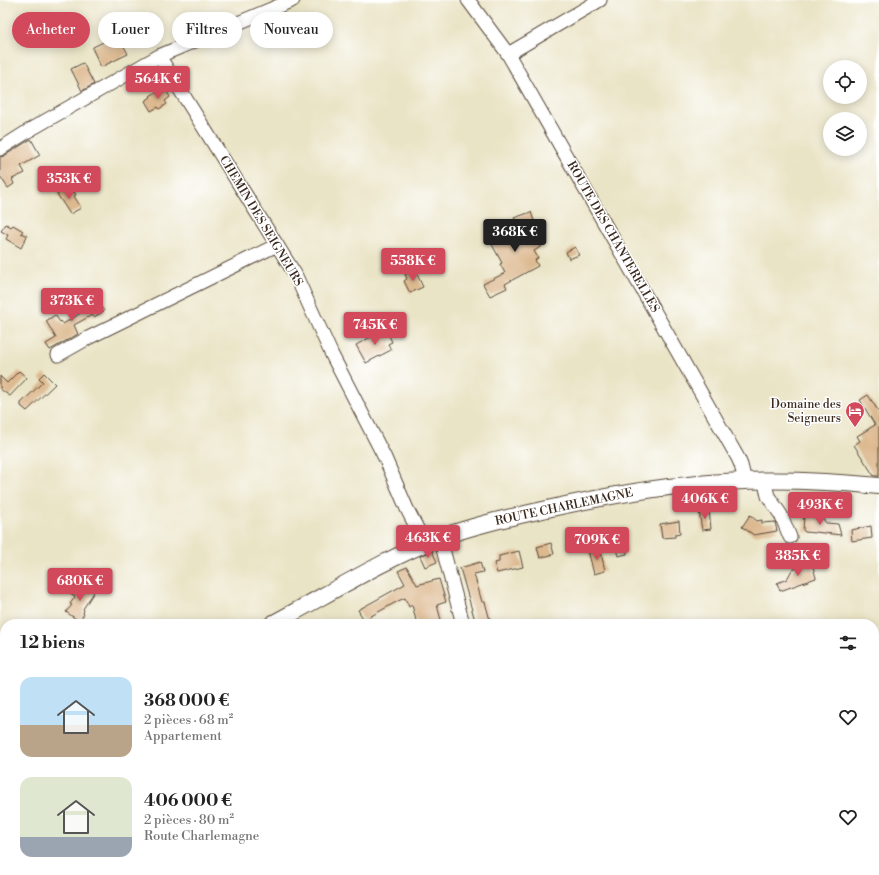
<!DOCTYPE html>
<html lang="fr">
<head>
<meta charset="utf-8">
<style>
  body { margin:0; font-family:"Libre Bodoni",serif; background:#f6f6f6; color:#222; height:100vh; display:flex; flex-direction:column; font-size:15px; white-space:nowrap }
  * { box-sizing:border-box; margin:0 }
  p { font-size:13px; color:#767676 }
  .icon { flex:none; width:22px; height:22px; fill:none; stroke:currentColor; stroke-width:2; stroke-linecap:round; stroke-linejoin:round }
  .map { position:relative; flex:1; overflow:hidden }
  .drawer { position:absolute; left:0px; top:619px; width:879px; height:256px; display:flex; flex-direction:column; background:#fff; border-radius:16px 16px 0 0; box-shadow:0 2px 10px #0003 }
  .drawer>* { flex:none }
  .top-card { position:absolute; left:12px; top:12px; width:400px; height:36px; display:flex; gap:8px }
  .buttons { position:absolute; left:823px; top:60px; display:grid; gap:8px }
  .buttons a { display:grid; place-items:center; width:44px; height:44px; border-radius:50%; background:#fff; box-shadow:0 2px 10px #0003; font-size:20px }
  .price { position:absolute; translate:-50% -34px; padding:0 9px; border-radius:4px; background:#d1495b; color:#fff; font-size:13px; line-height:26px; filter:drop-shadow(0 1px 2px #0008) }
  .price::after { content:''; position:absolute; left:50%; top:24px; width:12px; height:9px; margin-left:-6px; background:inherit; clip-path:polygon(0 0,100% 0,50% 100%) }
  .price.on { background:#222; color:#fff }
  ul { padding:0; list-style:none }
  li { display:flex; align-items:center; gap:12px; height:100px; padding:0 20px }
  li span { display:grid; place-items:center; flex:none; width:112px; height:80px; border-radius:12px; color:#555 }
  li>.icon { margin-inline-start:auto }
  span .icon { width:48px; height:48px; fill:#fffc; stroke-width:1 }
  li b { font-size:17px }
  h2 { display:flex; justify-content:space-between; align-items:center; height:48px; padding:0 20px; font-size:17px }
  .pill { padding:0 14px; border-radius:18px; background:#fff; box-shadow:0 2px 10px #0003; font-size:14px; line-height:36px }
  .pill.on { background:#d1495b; color:#fff }
  .map>svg:first-child { display:block }
  .grass { fill:#a8bf64; stroke:#727441 }
  .forest { fill:url(#forest-firs); stroke:#60683c }
  .lines { fill:none; stroke-linecap:round; stroke-linejoin:round }
  .stream { stroke:#65a2d6; stroke-width:3 }
  .building { fill:#ddb990 }
  .minor-casing { stroke:#554637; stroke-width:15 }
  .major-casing { stroke:#554637; stroke-width:18 }
  .minor { stroke:#fff; stroke-width:13 }
  .major { stroke:#fff; stroke-width:16 }
  .labels { text-anchor:middle; dominant-baseline:central; stroke-width:3; stroke-linejoin:round; paint-order:stroke }
  .street-label { font-size:12px; fill:#3b2a1e; stroke:#fff }
  .poi-label { font-size:12px; fill:#3b2a1e; stroke:#fff; text-anchor:end }
</style>
</head>
<body>
<div class="map">
<svg width="879" height="875" viewBox="0 0 879 875">
  <defs>
    <pattern id="forest-firs" width="22" height="20" patternUnits="userSpaceOnUse"><rect width="22" height="20" fill="#86a65a"/><path d="M5 1l3.5 6h-7zM16 11l3.5 6h-7z" fill="#6f874a"/></pattern>
  </defs>
  <rect width="100%" height="100%" fill="#fff"/>
  <filter id="ink" filterUnits="userSpaceOnUse"><feTurbulence type="fractalNoise" baseFrequency=".025" numOctaves="2"/><feDisplacementMap in="SourceGraphic" scale="8" xChannelSelector="R" yChannelSelector="G"/><feConvolveMatrix kernelMatrix="1 2 1 2 8 2 1 2 1" color-interpolation-filters="sRGB"/></filter>
  <filter id="wash" filterUnits="userSpaceOnUse"><feTurbulence type="fractalNoise" baseFrequency=".012" numOctaves="4" result="noise"/><feDisplacementMap in="SourceGraphic" scale="16" xChannelSelector="R" yChannelSelector="G"/><feGaussianBlur stdDeviation="0.9" result="paint"/><feColorMatrix in="noise" values="0 0 0 0 0 0 0 0 0 0 0 0 0 0 0 0 0 1.4 0 .05"/><feComposite in="paint" operator="in"/></filter>
  <g filter="url(#wash)">
    <rect width="100%" height="100%" fill="#eae4c6"/>
    <g class="grass">
      <path d="M5,747V822L0,834V749Z"/>
      <path d="M879,747V875H787L786,870H874V748Z"/>
      <path d="M503,870H630L632,875H506Z"/>
    </g>
    <g class="forest">
      <path d="M879,636V657L874,659V639Z"/>
      <path d="M879,713V747H874V713Z"/>
    </g>
    <g class="lines">
      <g class="stream">
        <path d="M874,648L879,645"/>
        <path d="M0,844L5,837"/>
      </g>
    </g>
    <g id="blocks">
      <g class="building">
        <path d="M118,35L128,54L101,67L93,50V47Z"/>
        <path d="M83,63L94,84L82,91L71,69Z"/>
        <path d="M164,87L170,97L165,101L167,104L159,109L158,107L151,111L145,101L151,97L150,96Z"/>
        <path d="M31,139L40,155L21,166L25,173L12,179L14,184L8,188L0,176V157L4,156Z"/>
        <path d="M70,186L76,195L74,196L81,208L70,214L57,194Z"/>
        <path d="M531,212L535,224L531,226L542,246L534,251L538,258L535,260L538,266L505,284L507,288L490,296L483,284L505,273L500,264L502,263L489,239L498,235L499,237L517,224L514,218Z"/>
        <path d="M6,224L11,227L13,225L23,231L21,233L27,236L21,248L6,239L8,235L1,231Z"/>
        <path d="M575,247L579,255L569,259L566,252Z"/>
        <path d="M415,270L423,287L410,293L404,281L407,279L405,274Z"/>
        <path d="M92,294L104,311L94,317L92,315L74,325L78,334L50,350L46,344L56,338L46,321L55,315L60,322L61,321L63,324L86,310L81,301Z"/>
        <path d="M386,329L392,342L388,344L391,350L366,363L356,345Z"/>
        <path d="M19,371L27,378L10,396L0,389V376L7,383Z"/>
        <path d="M44,373L55,384L27,411L21,406V403L43,382L39,378Z"/>
        <path d="M868,395L879,412V476H874L854,445L860,441L857,436L875,425L860,400Z"/>
        <path d="M709,510L711,529L702,530L699,511Z"/>
        <path d="M750,515L757,521L762,520V523L775,522L777,531L754,535L742,527Z"/>
        <path d="M804,516L822,518L826,523L838,524L841,535L815,532V533L805,532L803,530Z"/>
        <path d="M679,521L680,534L675,535V537L662,538L660,524Z"/>
        <path d="M871,526L872,538L852,541L851,530Z"/>
        <path d="M624,536L627,554L618,556L613,538Z"/>
        <path d="M551,543L554,554L540,558L537,547Z"/>
        <path d="M600,548L605,571L594,574L588,550Z"/>
        <path d="M432,551L437,562L425,567L420,556Z"/>
        <path d="M519,551L523,567L497,573L494,563L499,562V556Z"/>
        <path d="M480,562L483,572L474,574L482,602H485L491,624H476L460,568Z"/>
        <path d="M812,563L816,578L780,591L777,583L787,579L792,570Z"/>
        <path d="M407,567L417,585L439,579L446,602L437,605L441,620L438,621L439,624H428V622L417,624L412,605L409,607L405,598L398,601L364,620L358,610L405,584L398,571Z"/>
        <path d="M82,584L94,592L83,609L84,610L83,613L84,614L79,621L66,612L72,605L70,604L75,597L70,594L74,587L78,590Z"/>
      </g>
    </g>
  </g>
  <g filter="url(#ink)">
    <use href="#blocks" fill-opacity="0" stroke="#554637" stroke-width="1"/>
    <g class="lines">
      <g class="minor-casing">
        <g id="minor">
          <path d="M468,0L508,54L738,458L741,465L745,481"/>
          <path d="M508,54L600,0"/>
          <path d="M159,56L295,274L332,355L385,458L407,509L425,544"/>
          <path d="M0,149L33,128L159,56L293,0"/>
          <path d="M58,355L88,338L277,245"/>
          <path d="M764,480L768,496L781,515L790,537"/>
          <path d="M440,538L463,624"/>
          <path d="M0,668L5,666"/>
          <path d="M159,875L172,870"/>
        </g>
      </g>
      <g class="major-casing">
        <g id="major">
          <path d="M272,624C327,595 382,560 439,538C474,525 511,517 547,509C597,498 647,488 698,484C758,478 819,480 879,486"/>
          <path d="M0,735L5,734"/>
        </g>
      </g>
      <use href="#minor" class="minor"/>
      <use href="#major" class="major"/>
    </g>
  </g>
  <defs>
    <g id="hotel-pin" transform="scale(1)"><path d="M0 17L-7.5 6A9.5 9.5 0 1 1 7.5 6Z" fill="#d1495b" stroke="#fff"/><path d="M-6-4.5h1.5V1H6V5H4.5V3h-9V5H-6ZM-4 0a1.8 1.8 0 1 1 3.6 0ZM.5 0V-2.5h3Q6-2.5 6 0Z" fill="#fff"/></g>
  </defs>
  <g fill-rule="evenodd">
    <use href="#hotel-pin" x="855" y="411"/>
  </g>
  <g class="labels">
    <g class="street-label">
      <text transform="translate(261 221) rotate(59)">CHEMIN DES SEIGNEURS</text>
      <text transform="translate(613 237) rotate(60)">ROUTE DES CHANTERELLES</text>
      <text transform="translate(564 507) rotate(-12)">ROUTE CHARLEMAGNE</text>
    </g>
    <g class="poi-label">
      <text x="841" y="404">Domaine des<tspan x="841" dy="14">Seigneurs</tspan></text>
    </g>
  </g>
</svg>
<div class="buttons">
<a><svg class="icon" aria-label="locate" viewBox="0 0 24 24"><circle cx="12" cy="12" r="6"/><path d="M12 2v4M12 18v4M2 12h4M18 12h4"/></svg></a>
<a><svg class="icon" aria-label="layers" viewBox="0 0 24 24"><path d="M12 4l9 5-9 5-9-5zM3 14l9 5 9-5"/></svg></a>
</div>
<b class="price" style="left:158px;top:100px">564K €</b>
<b class="price" style="left:69px;top:200px">353K €</b>
<b class="price on" style="left:515px;top:253px">368K €</b>
<b class="price" style="left:413px;top:282px">558K €</b>
<b class="price" style="left:72px;top:322px">373K €</b>
<b class="price" style="left:375px;top:346px">745K €</b>
<b class="price" style="left:705px;top:520px">406K €</b>
<b class="price" style="left:820px;top:526px">493K €</b>
<b class="price" style="left:428px;top:559px">463K €</b>
<b class="price" style="left:597px;top:561px">709K €</b>
<b class="price" style="left:798px;top:577px">385K €</b>
<b class="price" style="left:80px;top:602px">680K €</b>
<div class="top-card">
<a class="pill on">Acheter</a>
<a class="pill">Louer</a>
<a class="pill">Filtres</a>
<a class="pill">Nouveau</a>
</div>
<section class="drawer">
<h2>12 biens<svg class="icon" aria-label="filters" viewBox="0 0 24 24"><path d="M4 7h16M4 17h16"/><circle cx="9" cy="7" r="2"/><circle cx="15" cy="17" r="2"/></svg></h2>
<ul>
<li><span style="background:linear-gradient(#bfe0f5 60%,#b9a48a 0)"><svg class="icon" aria-label="home" viewBox="0 0 24 24"><path d="M3 11l9-7 9 7M6 9v11h12V9"/></svg></span><div><b>368 000 €</b><p>2 pièces · 68 m²</p><p>Appartement</p></div><svg class="icon" aria-label="heart" viewBox="0 0 24 24"><path d="M12 20l-8-8c-3-5 5-10 8-4 3-6 11-1 8 4z"/></svg></li>
<li><span style="background:linear-gradient(#dfe7d0 75%,#9aa5b1 0)"><svg class="icon" aria-label="home" viewBox="0 0 24 24"><path d="M3 11l9-7 9 7M6 9v11h12V9"/></svg></span><div><b>406 000 €</b><p>2 pièces · 80 m²</p><p>Route Charlemagne</p></div><svg class="icon" aria-label="heart" viewBox="0 0 24 24"><path d="M12 20l-8-8c-3-5 5-10 8-4 3-6 11-1 8 4z"/></svg></li>
</ul>
</section>
</div>
</body>
</html>
